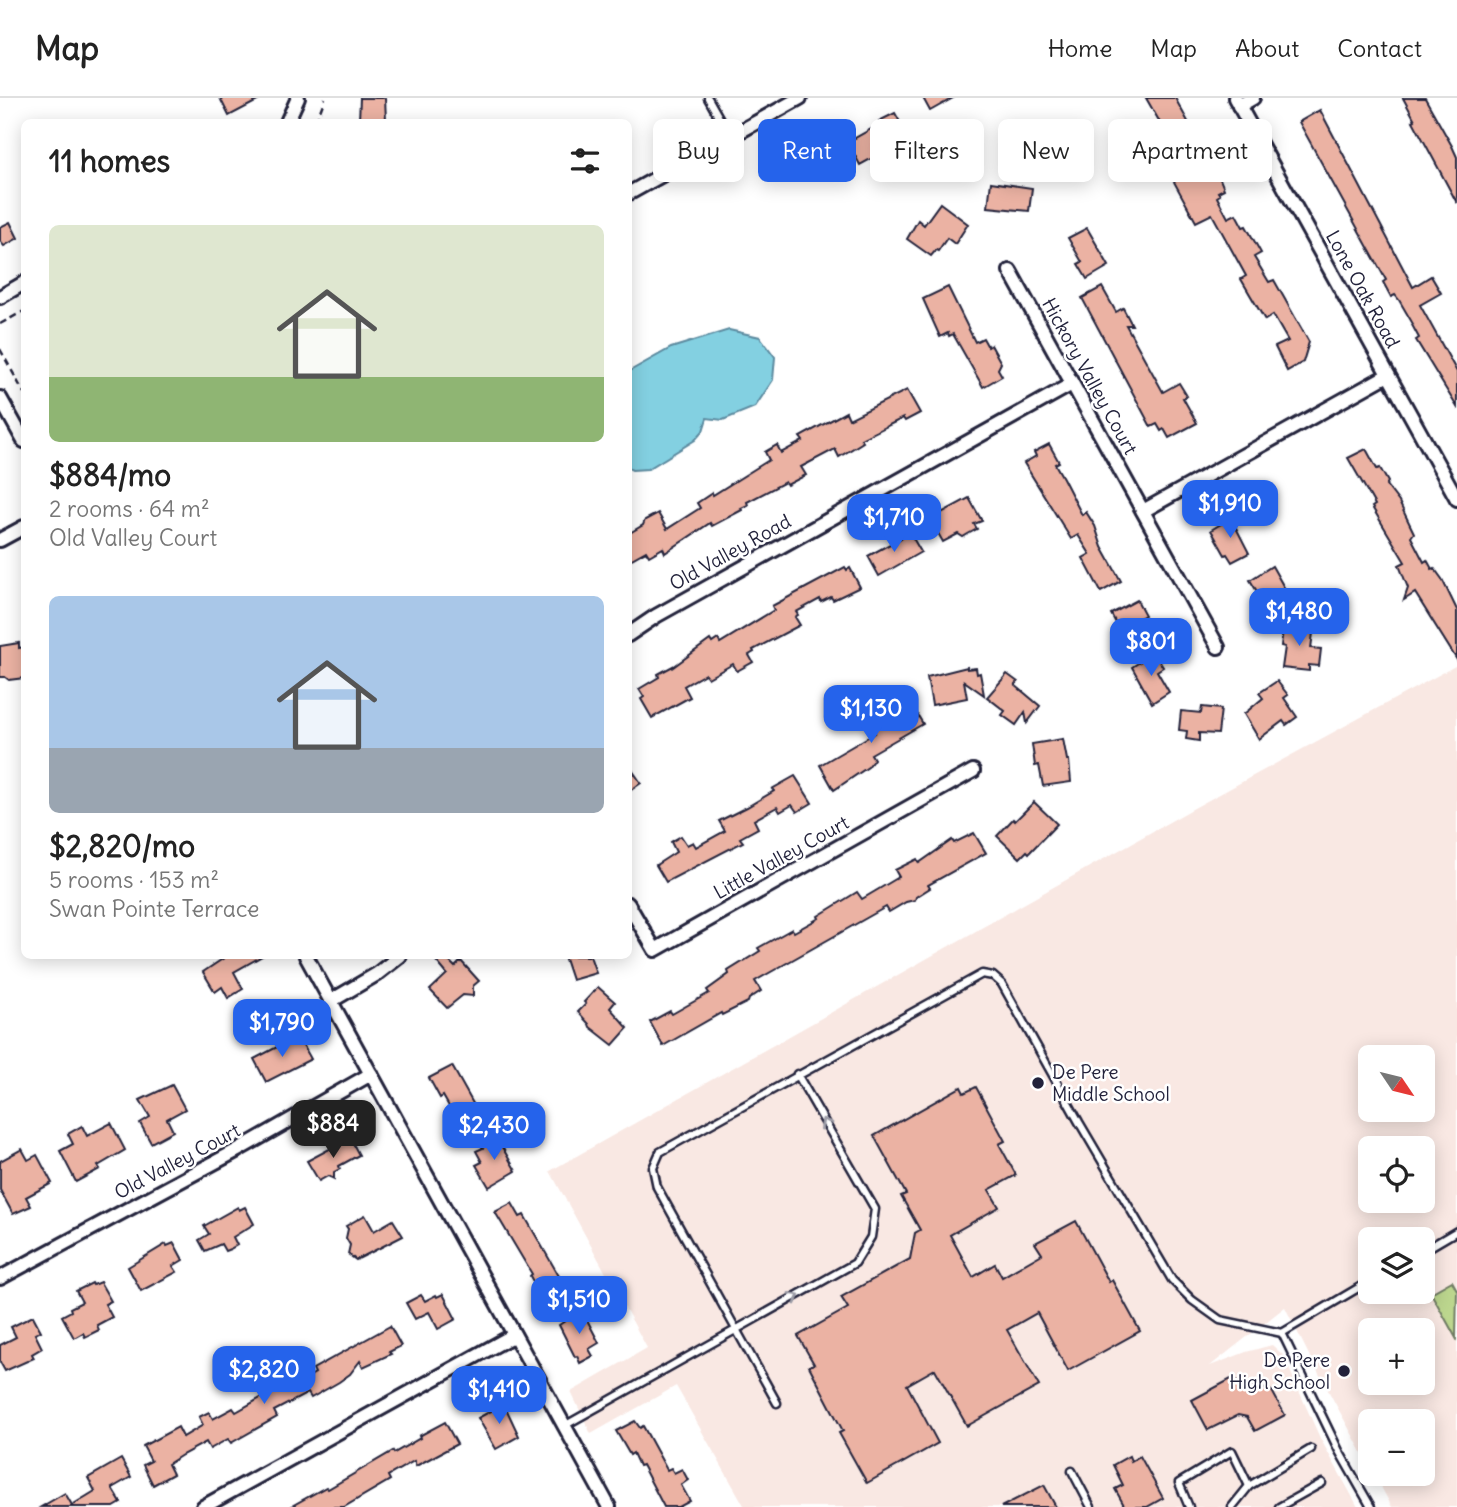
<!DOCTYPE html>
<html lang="en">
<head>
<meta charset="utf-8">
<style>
  body { margin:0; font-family:Delius,sans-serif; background:#f6f6f6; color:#222; height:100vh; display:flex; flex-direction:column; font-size:26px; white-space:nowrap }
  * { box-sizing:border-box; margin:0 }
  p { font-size:23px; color:#767676 }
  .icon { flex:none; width:38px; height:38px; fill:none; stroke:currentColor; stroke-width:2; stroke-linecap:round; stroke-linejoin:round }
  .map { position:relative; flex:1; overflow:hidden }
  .side { position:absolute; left:21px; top:21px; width:611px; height:840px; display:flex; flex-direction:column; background:#fff; border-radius:10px; box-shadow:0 4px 18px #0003 }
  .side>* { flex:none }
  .hud { position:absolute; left:653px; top:21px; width:665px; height:63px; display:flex; gap:14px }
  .needle { width:46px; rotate:125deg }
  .fabs { position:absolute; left:1358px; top:947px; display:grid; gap:14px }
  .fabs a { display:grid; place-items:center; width:77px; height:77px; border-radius:10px; background:#fff; box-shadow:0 4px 18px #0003; font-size:35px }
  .price { position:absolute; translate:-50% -60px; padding:0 16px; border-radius:14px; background:#2563eb; color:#fff; font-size:23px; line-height:46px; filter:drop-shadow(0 2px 4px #0008) }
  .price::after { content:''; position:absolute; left:50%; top:42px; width:21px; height:16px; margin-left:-10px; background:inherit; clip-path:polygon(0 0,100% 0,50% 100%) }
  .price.active { background:#222; color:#fff }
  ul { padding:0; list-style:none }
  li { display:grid; align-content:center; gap:14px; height:371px; padding:0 28px }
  li span { display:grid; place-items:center; height:217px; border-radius:10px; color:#555 }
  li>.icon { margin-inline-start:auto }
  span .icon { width:126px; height:126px; fill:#fffc; stroke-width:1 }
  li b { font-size:30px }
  h2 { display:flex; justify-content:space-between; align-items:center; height:84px; padding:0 28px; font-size:30px }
  .pill { padding:0 24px; border-radius:10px; background:#fff; box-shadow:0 4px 18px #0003; font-size:24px; line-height:63px }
  .pill.active { background:#2563eb; color:#fff }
  header { display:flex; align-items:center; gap:42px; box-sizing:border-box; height:98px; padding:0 35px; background:#fff; border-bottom:2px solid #e0e0e0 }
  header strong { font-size:33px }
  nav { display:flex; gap:38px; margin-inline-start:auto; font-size:24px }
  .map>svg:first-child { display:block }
  .built { fill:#f9e8e3; fill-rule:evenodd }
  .green { fill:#bcd68e; stroke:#6f7c64; stroke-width:2 }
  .water { fill:#83d0e1; stroke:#5c8a9f; stroke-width:2 }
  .building { fill:#ebb2a3; stroke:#22223b; stroke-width:2 }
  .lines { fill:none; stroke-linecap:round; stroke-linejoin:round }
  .lane-casing { stroke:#22223b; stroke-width:11 }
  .street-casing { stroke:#22223b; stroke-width:18 }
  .path { stroke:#22223b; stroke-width:2.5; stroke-dasharray:7 5; stroke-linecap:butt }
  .lane { stroke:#fff; stroke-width:6 }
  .street { stroke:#fff; stroke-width:12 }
  .oneway { stroke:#9c9ca7 }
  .poi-dot { fill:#22223b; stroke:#fff; stroke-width:2.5 }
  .labels { text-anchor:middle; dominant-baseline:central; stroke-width:5; stroke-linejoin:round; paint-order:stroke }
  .street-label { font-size:19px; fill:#22223b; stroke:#fff }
  .poi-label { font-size:19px; fill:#22223b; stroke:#fff; text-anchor:start }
</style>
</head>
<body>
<header>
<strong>Map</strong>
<nav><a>Home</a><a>Map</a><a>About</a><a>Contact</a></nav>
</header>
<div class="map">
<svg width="1457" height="1409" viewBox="0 0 1457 1409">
  <rect width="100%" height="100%" fill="#fff"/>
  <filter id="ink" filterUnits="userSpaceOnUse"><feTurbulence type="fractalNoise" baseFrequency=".0143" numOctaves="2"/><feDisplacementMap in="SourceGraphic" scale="14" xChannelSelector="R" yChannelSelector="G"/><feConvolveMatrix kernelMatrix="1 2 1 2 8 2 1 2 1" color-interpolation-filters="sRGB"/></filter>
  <g filter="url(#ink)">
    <path class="built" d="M1457,567V1409H1392L1374,1376H1423V1323H1370V1369L1311,1261L1285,1209L1210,1268L1246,1254L1272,1247L1283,1257L1320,1340L1358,1409H745L676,1288L591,1336L571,1294L647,1250L550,1073L1194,710ZM1370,959H1423V1012H1370ZM1370,1050H1423V1102H1370ZM1370,1141H1423V1194H1370ZM1370,1232H1423V1284H1370Z"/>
    <path class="green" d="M1452,1183L1457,1192L1456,1240L1431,1195Z"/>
    <path class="water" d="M729,232L760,239L775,259L773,282L755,309L723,322L707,320L703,333L695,342L648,371L632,372L628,370V274L671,250Z"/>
    <g class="building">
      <path d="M220,0H263L229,18Z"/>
      <path d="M360,0H385L386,22H359Z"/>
      <path d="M923,0H953L930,13Z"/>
      <path d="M1146,0H1175L1191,29L1181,34L1192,53L1204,70L1212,66L1218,76L1224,91L1218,94L1220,97L1217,99L1228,120L1236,116L1243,129L1246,128L1261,155L1254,159L1269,184L1274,182L1309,244L1303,264L1287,273L1275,249L1288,243L1273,217L1265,222L1241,181L1246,178L1212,116L1196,124L1173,82L1180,78L1155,32L1162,28Z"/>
      <path d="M1403,0H1425L1452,48L1457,59V105L1413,23L1415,22Z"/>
      <path d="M1320,12L1413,189L1431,178L1441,195L1420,207L1457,274V309L1416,242L1419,240L1412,227L1413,226L1399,202L1395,197L1391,199L1383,184L1386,182L1299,24Z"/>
      <path d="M895,15L909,40L860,67L848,44L880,26L879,23Z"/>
      <path d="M991,84L1032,90L1029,113L988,109Z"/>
      <path d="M940,105L968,126L955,146L947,140L938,153L936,152L931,158L907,141L918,122L924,127Z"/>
      <path d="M10,124L18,140L4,148L0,143V129Z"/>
      <path d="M1087,130L1109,168L1087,181L1078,166L1082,164L1068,140Z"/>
      <path d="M948,189L975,244L983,240L988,249L991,247L1001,265L998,271L1002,278L983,289L953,236L949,238L948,235L940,239L923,201Z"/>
      <path d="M1102,189L1116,214L1123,210L1132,227H1126L1163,294L1179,285L1187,298L1183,300L1197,325L1169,340L1164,331L1161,333L1157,326L1151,329L1082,200Z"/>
      <path d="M907,292L920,315L905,323L903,320L861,341L863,344L839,359L835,351L801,369L806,377L787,387L785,384L747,404L748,407L741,410L742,412L712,428L710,425L665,455L663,450L649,458L646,453L628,463V436L643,427L645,422L658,415L667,431L700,410L697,405L712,395L713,397L769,362L765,354L777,347L781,355L803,343L800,339L846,314L849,321Z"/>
      <path d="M1049,346L1059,364L1055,366L1063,380L1082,417L1086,414L1095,428L1102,449L1121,483L1101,494L1083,460L1090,456L1078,437L1071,441L1024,365L1036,358L1034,354Z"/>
      <path d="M1366,351L1377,371L1380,370L1388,384L1386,387L1399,404L1414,435L1411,439L1424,464L1427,462L1432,471L1434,470L1442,481L1457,512V562L1415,495L1404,502L1408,490L1399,467L1405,464L1372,409L1375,407L1348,360Z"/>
      <path d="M969,400L982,423L974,426L977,431L968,436L963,439L958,436L943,444L930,421Z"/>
      <path d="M1231,420L1249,455L1232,464L1227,456L1225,457L1211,432Z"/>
      <path d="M910,435L921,454L879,478L868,458Z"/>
      <path d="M1272,468L1290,500L1269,513L1250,482Z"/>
      <path d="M845,469L847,472L850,470L860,489L833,502L831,499L821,504L820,501L796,514L798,517L795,519L800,527L753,552L754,554L749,557L753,564L737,573L733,566L708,580L705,576L684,588L690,599L652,620L641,601L644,599L639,591L659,579L658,576L673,568V569L710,542L712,545L718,541L720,545L774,512L772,508Z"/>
      <path d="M1137,502L1145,517L1138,521L1143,534L1140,536L1142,538L1127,546L1111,516Z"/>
      <path d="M1284,523L1300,525L1299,533L1313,535L1311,550L1321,551L1319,568L1309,567V573L1282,570L1285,549L1281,548Z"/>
      <path d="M19,545V550L24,549V580L9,582L5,579H0V548Z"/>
      <path d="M1154,555L1163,569L1157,573L1169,594L1152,605L1132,569Z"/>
      <path d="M967,569V571L976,570L977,576L980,575L984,597L964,583L967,600L932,607L927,579Z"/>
      <path d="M1007,576L1018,584L1015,587L1040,608L1027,625L1025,614L1016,627L1002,617L1005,613L987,599Z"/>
      <path d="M1277,583L1288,597L1284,600L1297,619L1286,627L1283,623L1259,641L1244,616L1263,600L1259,595Z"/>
      <path d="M911,606L923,626L871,656L874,661L868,669L834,692L820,667L875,635L869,626L880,619L879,616L888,610L891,613L899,608L902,611Z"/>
      <path d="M1202,609L1221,611L1218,636L1199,635V643L1186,641L1187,633L1179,632L1181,613L1201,615Z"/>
      <path d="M1063,641L1067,662H1069L1071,684L1043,688L1039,667L1035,668L1032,646Z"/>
      <path d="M628,666L641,685L628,694Z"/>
      <path d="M795,678L812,705L797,714L792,707L780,714L777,709L754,722L758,730L740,740L743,744L666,784L656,767L676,754L671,744L681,738L687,747L693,744L696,749L725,733L719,723L747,709L774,693L772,691Z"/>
      <path d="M1034,704L1057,726L1029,755L1027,753L1020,760L997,738L1013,721L1015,723Z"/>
      <path d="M974,735L986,755L928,787L930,790L916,799L915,802L906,804L889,814L886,809L755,883L761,893L749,901L748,904L722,917L721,915L663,948L650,924L670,913L672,916L709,895L707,892L729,876L728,873L760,853L758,850L792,831L794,834L819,820L818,818L857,794L862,801L899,779L895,772L917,761L919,765L952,742L954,745Z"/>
      <path d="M227,858H262L234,874L243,891L228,900L222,889L215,894L203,874Z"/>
      <path d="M432,858H444L455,869L461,863L479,883L473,888V898L463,897L447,910L430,892L447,876Z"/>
      <path d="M564,858H590L596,875L572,882Z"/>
      <path d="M598,889L615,904L610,910L628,930L613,947L590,929L589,926L578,914L586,906L584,904Z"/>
      <path d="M298,938L311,961L266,984L254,961Z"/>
      <path d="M452,968L475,1009L455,1019L443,998L440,1000L429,980Z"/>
      <path d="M172,987L185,1011L167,1021L173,1033L151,1045L140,1025L150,1019L140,1002Z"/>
      <path d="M961,989L964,995L976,989L1005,1043L999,1046L1016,1077L989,1092L999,1109L950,1137L973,1179L995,1166L1002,1179L1042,1156L1035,1145L1076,1123L1109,1184L1112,1182L1140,1233L1068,1273L1037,1215L1007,1232L1039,1288L967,1328L935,1271L907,1287L938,1345L867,1385L839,1335L843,1333L809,1268L814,1266L798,1238L848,1210L841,1199L910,1161L915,1135L920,1132L901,1098L906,1096L874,1038Z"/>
      <path d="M111,1025L125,1052L98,1068L100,1071L76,1084L60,1053L73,1046L68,1036L82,1028L87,1038Z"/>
      <path d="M495,1037L516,1073L489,1089L476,1067L482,1064L476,1053L483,1050L481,1046L485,1042Z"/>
      <path d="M350,1040L359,1057L339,1068L340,1071L334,1074V1081L328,1078L319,1083L307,1063Z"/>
      <path d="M22,1051L28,1062L37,1057L52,1085L26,1099L31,1108L13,1116L0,1092V1063Z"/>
      <path d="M512,1105L520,1119L524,1117L567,1192L544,1204L530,1178L532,1176L495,1114Z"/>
      <path d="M238,1109L239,1112L245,1109L254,1126L233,1139L237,1147L230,1151L225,1153L221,1146L205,1153L199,1142L209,1136L204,1128Z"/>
      <path d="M365,1117L374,1133L393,1122L403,1138L356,1162L348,1156L350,1147L346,1140L348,1131L346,1128Z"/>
      <path d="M174,1145L183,1162L173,1168L177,1174L141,1193L128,1169L166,1146L167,1148Z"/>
      <path d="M100,1184L111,1203L105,1206L112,1219L97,1227L99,1232L85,1239L83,1235L74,1240L62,1218L71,1213L70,1210L82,1204L76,1193L92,1185L93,1187Z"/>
      <path d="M443,1196L456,1221L438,1231L429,1214L415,1221L406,1205L421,1197L425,1203L436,1197L437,1199Z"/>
      <path d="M583,1214L599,1245L589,1251L593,1258L580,1265L577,1258L575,1259L559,1227L574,1217L575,1219Z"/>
      <path d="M33,1218L41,1233L35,1236L42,1250L32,1256L34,1260L5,1273L0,1264V1247L16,1239L11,1229Z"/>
      <path d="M390,1228L401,1248L389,1254L391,1256L363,1269L360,1263L350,1276L339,1284L311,1300L308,1295L274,1313L277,1319L231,1345L228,1341L210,1351L206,1344L182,1357L168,1366L173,1376L153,1387L143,1367L151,1363L143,1348L178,1329L183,1339L203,1327L199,1319L209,1314L213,1321L233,1310L236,1314L285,1286L287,1291L315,1275L313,1271Z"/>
      <path d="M1231,1281L1272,1293L1285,1317L1255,1333L1247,1319L1238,1317L1208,1332L1192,1302Z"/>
      <path d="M504,1306L519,1338L496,1351L478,1320Z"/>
      <path d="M635,1323L640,1330L643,1328L667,1372L671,1370L674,1375L682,1371L688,1382L681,1387L690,1403L679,1409H664L642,1367L639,1368L633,1355L630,1357L616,1333Z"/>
      <path d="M445,1324L457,1346L416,1368L414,1363L388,1378L390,1382L344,1409H290L326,1389L328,1391L393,1353L394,1355L420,1340L419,1338Z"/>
      <path d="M1129,1358L1131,1363L1140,1358L1163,1400L1147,1409H1125L1115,1391L1123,1387L1113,1367Z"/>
      <path d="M121,1361L131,1379L112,1390L121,1405L114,1409H41L65,1395L72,1407L95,1393L88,1380Z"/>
      <path d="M1044,1387L1056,1409H1001Z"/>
    </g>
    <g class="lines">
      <g class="lane-casing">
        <g id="lane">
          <path d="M708,0L730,39"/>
          <path d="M1423,1153L1457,1133"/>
          <path d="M1282,1235L1339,1353L1371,1409"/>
          <path d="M777,1305L657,1089L653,1070L660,1054L982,876L993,878L1002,886L1079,1024L1172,1182L1192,1202L1220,1222L1282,1235L1370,1183"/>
          <path d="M564,1328L855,1165L871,1139L875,1111L797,976"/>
          <path d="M1072,1373L1091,1409"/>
          <path d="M1189,1409L1179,1385L1232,1353L1249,1388"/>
          <path d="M1232,1409L1249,1388L1311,1351"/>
          <path d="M1279,1409L1322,1385"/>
        </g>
      </g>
      <g class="street-casing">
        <g id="street">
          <path d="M1235,0L1457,401"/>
          <path d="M1239,8L1253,0"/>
          <path d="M287,24L298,0"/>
          <path d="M628,96L800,0"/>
          <path d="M1010,173L1218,549"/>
          <path d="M0,199L24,185"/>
          <path d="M0,300L24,343"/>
          <path d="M1143,413L1388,277"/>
          <path d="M0,442L24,429"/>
          <path d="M628,537L656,518L1072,286"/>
          <path d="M628,806L655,852L973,673"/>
          <path d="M306,858L609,1409"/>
          <path d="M331,903L377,876L400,858"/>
          <path d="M0,1180L236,1053L371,976"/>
          <path d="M203,1409L514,1237"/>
        </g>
      </g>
      <g class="path">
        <path d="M316,24L325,0"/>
        <path d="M0,226L24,213"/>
        <path d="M0,251L24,295"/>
      </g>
      <use href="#lane" class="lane"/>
      <use href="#street" class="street"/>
    </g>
    <defs><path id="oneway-chevron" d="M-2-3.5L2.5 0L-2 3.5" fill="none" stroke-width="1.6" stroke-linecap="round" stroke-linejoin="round" transform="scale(1.75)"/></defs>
    <g class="oneway">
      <use href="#oneway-chevron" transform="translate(825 1025) rotate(-120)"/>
      <use href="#oneway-chevron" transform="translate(795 1199) rotate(-29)"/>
    </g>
  </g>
  <g class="poi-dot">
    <circle cx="1038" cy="985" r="7"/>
    <circle cx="1344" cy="1273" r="7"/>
  </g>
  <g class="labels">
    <g class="street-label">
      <text transform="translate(1363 191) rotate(61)">Lone Oak Road</text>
      <text transform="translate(1090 278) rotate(61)">Hickory Valley Court</text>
      <text transform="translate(730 454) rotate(-29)">Old Valley Road</text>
      <text transform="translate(781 759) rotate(-29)">Little Valley Court</text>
      <text transform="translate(177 1063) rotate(-28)">Old Valley Court</text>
    </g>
    <g class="poi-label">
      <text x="1052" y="974">De Pere<tspan x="1052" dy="22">Middle School</tspan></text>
      <text x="1330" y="1262" text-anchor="end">De Pere<tspan x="1330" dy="22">High School</tspan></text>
    </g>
  </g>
</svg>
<div class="fabs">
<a><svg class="needle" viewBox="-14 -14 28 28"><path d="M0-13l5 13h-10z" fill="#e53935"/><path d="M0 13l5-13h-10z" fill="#767676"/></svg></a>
<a><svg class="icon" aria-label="locate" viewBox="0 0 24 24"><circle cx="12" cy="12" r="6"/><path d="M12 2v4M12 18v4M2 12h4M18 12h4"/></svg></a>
<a><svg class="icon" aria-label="layers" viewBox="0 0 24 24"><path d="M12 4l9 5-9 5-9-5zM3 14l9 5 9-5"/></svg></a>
<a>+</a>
<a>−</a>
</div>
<b class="price" style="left:1230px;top:442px">$1,910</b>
<b class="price" style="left:894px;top:456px">$1,710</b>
<b class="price" style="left:1299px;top:550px">$1,480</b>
<b class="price" style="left:1151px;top:580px">$801</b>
<b class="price" style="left:871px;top:647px">$1,130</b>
<b class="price" style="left:282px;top:961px">$1,790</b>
<b class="price active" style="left:333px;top:1062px">$884</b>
<b class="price" style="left:494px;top:1064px">$2,430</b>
<b class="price" style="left:579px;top:1238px">$1,510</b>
<b class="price" style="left:264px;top:1308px">$2,820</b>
<b class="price" style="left:499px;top:1328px">$1,410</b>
<div class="hud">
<a class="pill">Buy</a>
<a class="pill active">Rent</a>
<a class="pill">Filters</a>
<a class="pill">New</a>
<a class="pill">Apartment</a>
</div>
<section class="side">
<h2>11 homes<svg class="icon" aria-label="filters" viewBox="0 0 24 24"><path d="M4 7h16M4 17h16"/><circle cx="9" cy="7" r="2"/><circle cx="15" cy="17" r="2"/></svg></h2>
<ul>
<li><span style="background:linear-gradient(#dfe7d0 70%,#8fb573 0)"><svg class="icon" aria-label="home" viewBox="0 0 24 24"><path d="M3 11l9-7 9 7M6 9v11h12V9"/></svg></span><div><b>$884/mo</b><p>2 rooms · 64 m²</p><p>Old Valley Court</p></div></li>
<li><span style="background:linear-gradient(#a9c7e8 70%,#9aa5b1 0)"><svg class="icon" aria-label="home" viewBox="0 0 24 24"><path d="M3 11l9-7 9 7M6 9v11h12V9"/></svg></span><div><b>$2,820/mo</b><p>5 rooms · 153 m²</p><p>Swan Pointe Terrace</p></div></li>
</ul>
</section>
</div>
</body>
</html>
